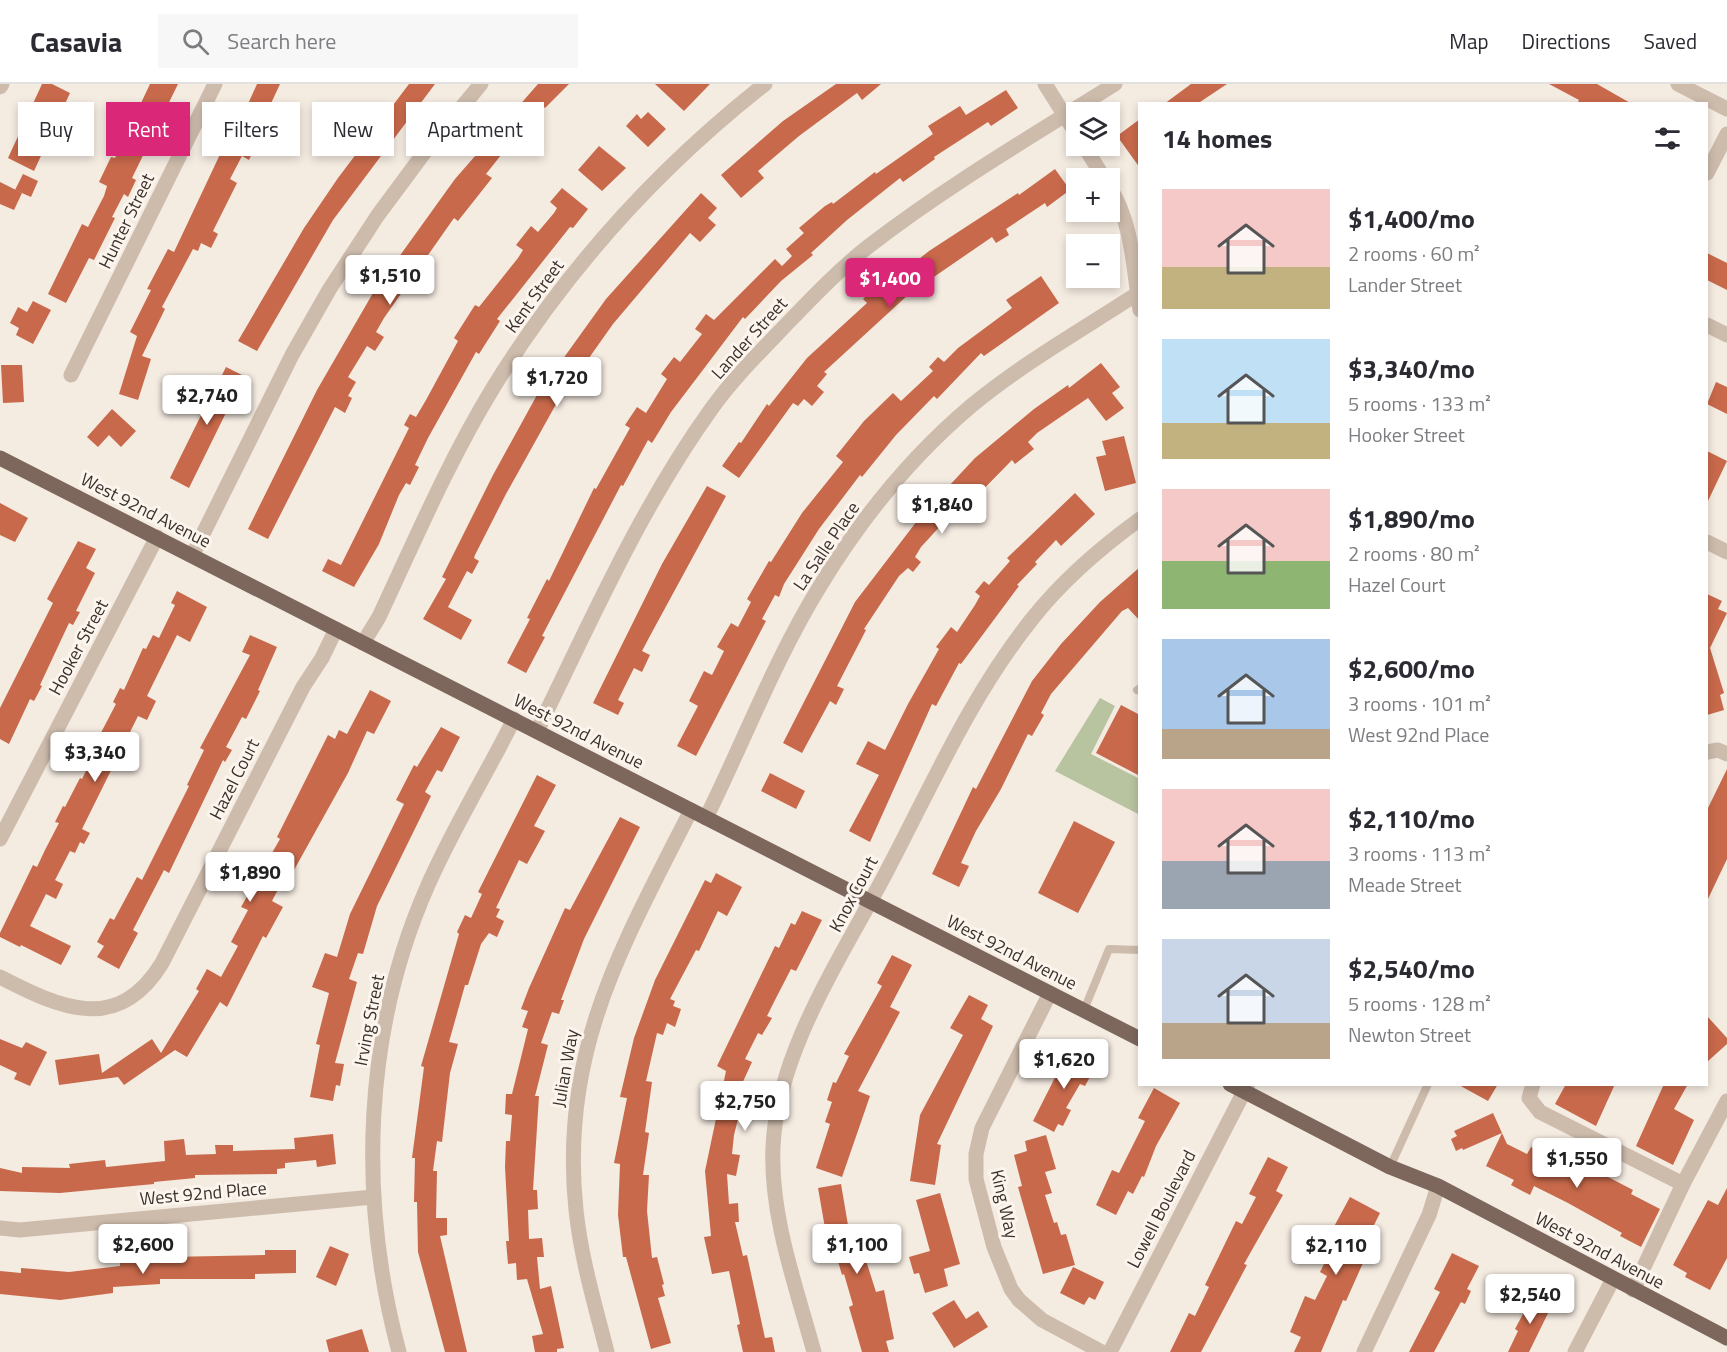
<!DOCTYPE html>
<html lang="en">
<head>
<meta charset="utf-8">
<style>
  body { margin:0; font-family:"Titillium Web",sans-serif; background:#f7f7f7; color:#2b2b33; height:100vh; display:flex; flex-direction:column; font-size:22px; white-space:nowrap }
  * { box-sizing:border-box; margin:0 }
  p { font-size:20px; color:#7c7c81 }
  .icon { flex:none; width:33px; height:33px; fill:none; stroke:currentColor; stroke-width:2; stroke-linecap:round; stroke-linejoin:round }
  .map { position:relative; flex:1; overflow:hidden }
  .side { position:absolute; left:1138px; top:18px; width:570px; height:984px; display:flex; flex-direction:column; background:#fff; border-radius:0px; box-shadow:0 3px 9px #0003 }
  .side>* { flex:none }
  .guide { position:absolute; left:18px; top:18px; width:570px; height:54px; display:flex; gap:12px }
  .tools { position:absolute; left:1066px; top:18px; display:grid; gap:12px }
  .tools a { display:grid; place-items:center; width:54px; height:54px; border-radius:0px; background:#fff; box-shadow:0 3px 9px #0003; font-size:30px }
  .price { position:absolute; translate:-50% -51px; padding:0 14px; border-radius:6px; background:#fff; color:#222; font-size:20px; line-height:39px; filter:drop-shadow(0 2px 3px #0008) }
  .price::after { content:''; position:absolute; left:50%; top:36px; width:18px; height:14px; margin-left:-9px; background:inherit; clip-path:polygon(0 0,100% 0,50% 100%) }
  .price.on { background:#db2777; color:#fff }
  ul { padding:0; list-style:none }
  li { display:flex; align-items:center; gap:18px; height:150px; padding:0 24px }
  li span { display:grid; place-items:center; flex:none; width:168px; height:120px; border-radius:0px; color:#555 }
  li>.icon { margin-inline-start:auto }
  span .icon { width:72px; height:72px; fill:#fffc; stroke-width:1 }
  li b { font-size:26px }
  h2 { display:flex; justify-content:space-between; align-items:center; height:72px; padding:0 24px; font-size:26px }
  .pill { padding:0 21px; border-radius:0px; background:#fff; box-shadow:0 3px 9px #0003; font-size:21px; line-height:54px }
  .pill.on { background:#db2777; color:#fff }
  header { display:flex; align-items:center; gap:36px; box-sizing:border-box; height:84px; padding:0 30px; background:#fff; border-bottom:2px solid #e1e1e2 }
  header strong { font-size:28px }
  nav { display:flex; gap:33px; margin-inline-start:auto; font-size:21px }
  .search { width:420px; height:54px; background:#f7f7f7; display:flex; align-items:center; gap:15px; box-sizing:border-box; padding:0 21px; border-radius:0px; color:#7c7c81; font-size:22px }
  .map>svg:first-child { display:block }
  .green { fill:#b8c4a0 }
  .building { fill:#c8694b }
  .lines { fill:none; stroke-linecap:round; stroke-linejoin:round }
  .service { stroke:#cdbbac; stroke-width:8 }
  .minor { stroke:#cdbbac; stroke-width:15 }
  .tertiary { stroke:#cdbbac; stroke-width:15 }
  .primary { stroke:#7d675c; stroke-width:15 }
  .labels { text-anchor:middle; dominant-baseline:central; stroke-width:6; stroke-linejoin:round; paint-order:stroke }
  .street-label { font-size:18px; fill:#3b302b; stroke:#fbf5ee }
</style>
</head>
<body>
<header>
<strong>Casavia</strong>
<div class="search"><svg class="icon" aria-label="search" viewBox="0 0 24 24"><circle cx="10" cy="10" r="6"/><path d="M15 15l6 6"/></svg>Search here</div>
<nav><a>Map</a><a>Directions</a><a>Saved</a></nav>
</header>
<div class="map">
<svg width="1727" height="1268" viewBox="0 0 1727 1268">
  <rect width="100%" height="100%" fill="#f4ebe1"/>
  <path class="green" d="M1100,614L1115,622L1091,670L1140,695V731L1055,687Z"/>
  <g class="building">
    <path d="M42,0H52L70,9L34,87L8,74Z"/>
    <path d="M150,0H178L132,94L136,96L128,113L124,110L112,133L115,134L94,176L89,174L66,219L48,210L82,140L88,143L104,112L107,102L99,98L111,73L115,74Z"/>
    <path d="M257,0H280L268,26L262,24L249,52L258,56L249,76L242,72L230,95L237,99L213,147L218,150L211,164L201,159L198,167L193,165L162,223L165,225L142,272L151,275L138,316L119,310L137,252L130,248L151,206L147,205L168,165L174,168L223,64L221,62L237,28L243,31Z"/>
    <path d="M409,0H435L333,136L257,267L238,257L304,144L338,94Z"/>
    <path d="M538,0H569L545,24L543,22L509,61L486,90L492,94L458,137L454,134L384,234L376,248L384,253L375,267L367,262L348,293L356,298L348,312L352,314L345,329L335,323L268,455L248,445L317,306L373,209L455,95Z"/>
    <path d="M655,0H710L684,27Z"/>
    <path d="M836,0H881L862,16L857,9L799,52L758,87L764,94L741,114L721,91L783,37Z"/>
    <path d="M1191,0H1227L1197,20H1164Z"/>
    <path d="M1549,0H1597L1632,20H1577L1579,16Z"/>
    <path d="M1006,6L1018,24L991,42L988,38L934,73L935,75L903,98L900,94L847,136L811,169L813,171L781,197L745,235L743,233L671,328L652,359L648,356L623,402L621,401L542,552L545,553L526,589L507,579L530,535L527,534L547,495L549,497L594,404L596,405L630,344L625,341L637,323L646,329L667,295L661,290L674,273L680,278L702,250L695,245L706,230L714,236L775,175L782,182L792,172L786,165L804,149L799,144L825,122L832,118L833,120L875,88L876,90L933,50L928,42L960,22L966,31Z"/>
    <path d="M648,28L666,45L648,63L626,42L637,30L641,35Z"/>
    <path d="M1140,35V84L1117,52Z"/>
    <path d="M599,62L626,84L602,107L578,86Z"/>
    <path d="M1055,85L1070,106L1047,123L1045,119L1006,145L1009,151L996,159L992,153L909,210L824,288L827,290L817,302L824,308L812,322L804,315L798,322L793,319L739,394L722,382L739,358L741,359L767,320L769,322L807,274L867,219L863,215L876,203L879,207L929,167L1018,109L1019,111Z"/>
    <path d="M23,90L38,97L31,113L15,106Z"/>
    <path d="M0,98L22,109L14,126L0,120Z"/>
    <path d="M562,104L588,125L573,144L570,143L497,235L500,237L479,270L476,268L428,354L415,381L419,383L410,401L406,399L399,411L379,460L354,503L322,487L328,475L341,481L409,344L404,341L410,330L416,333L426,316L458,257L454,254L475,221L479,223L518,174L523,166L516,161L531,142L538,148L554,129L557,124L550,118Z"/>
    <path d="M701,109L717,124L708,134L716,141L700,158L690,149L613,240L555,322L506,410L475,471L474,474L479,477L472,490L467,487L448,523L472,536L461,556L423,535L446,495L442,493L493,391L537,311L606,215Z"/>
    <path d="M1707,169L1727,179V206L1707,196Z"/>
    <path d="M1041,192L1059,219L984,272L981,269L937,315L934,312L896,351L862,393L860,391L819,445L784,500L779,513L775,511L762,535L766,537L696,672L677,662L698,622L689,617L704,587L712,591L724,567L717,563L731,539L738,543L751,518L747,515L769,477L771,478L802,429L843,378L836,372L864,337L893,309L901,317L933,287L929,283L938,273L944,278L958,264L1012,224L1006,216Z"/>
    <path d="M33,217L51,226L33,260L16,251L19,244L10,239L18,223L27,228Z"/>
    <path d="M1101,279L1120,303L1112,309L1124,324L1106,337L1088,314L1037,349L1028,358L1034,365L1015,380L1012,376L969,420L965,415L921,463L915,473L921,478L913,488L908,484L899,492L864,545L866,546L837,602L844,605L836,621L830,617L802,669L783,659L855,518L920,433L975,374L1034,325L1068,301L1069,304Z"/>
    <path d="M1,281H22L24,318L3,319Z"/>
    <path d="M226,283L244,292L189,404L170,394L213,307L206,304L212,291L220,295Z"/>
    <path d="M1716,298L1727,303V330L1707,320Z"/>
    <path d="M112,325L136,347L121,363L109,351L98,363L87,353Z"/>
    <path d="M1124,352L1136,399L1105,407L1096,373L1106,371L1102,357Z"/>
    <path d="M1707,367L1727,377L1707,419Z"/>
    <path d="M707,402L726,412L651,550L642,567L650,571L642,588L634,584L618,616L624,619L618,631L593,619L662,480Z"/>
    <path d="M1075,409L1095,430L1061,462L1056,456L1035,478L1037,480L1017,501L1019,502L961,580L959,579L936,622L932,620L870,758L849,747L879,691L856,680L868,657L885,666L908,620L939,565L936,563L951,543L957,548L975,521L980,512L975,508L984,497L989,501L1010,477L1007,474Z"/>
    <path d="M0,419L28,434L15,458L0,451Z"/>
    <path d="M78,457L96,465L86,484L95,489L76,527L80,528L73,541L69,539L40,601L42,602L34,617L30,615L9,660L0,655V624L53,519L47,515Z"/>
    <path d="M1140,483V537L1128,524L1122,527L1051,610L1041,629L1044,631L1032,652L1028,650L1001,705L976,747L961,779L969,782L959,803L932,790L973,703L976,705L1032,597L1061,560L1100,518Z"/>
    <path d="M177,507L207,523L190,558L177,551L147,612L156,617L147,636L138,632L82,745L90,749L84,760L80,758L75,769L70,767L55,796L63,800L56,815L46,810L30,842L71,862L61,881L21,861L20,863L0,853V849L33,781L37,783L45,766L59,739L55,738L63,722L65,723L80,694L82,695L94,671L96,663L94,662L116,620L113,618L120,604L124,606L143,564L146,565L153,551L159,554L175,521L171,519Z"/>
    <path d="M1707,510L1722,517L1718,525L1727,529L1710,564L1724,609L1720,611L1724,626L1707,631Z"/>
    <path d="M250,551L277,563L258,606L260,607L246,635L242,633L226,663L232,666L225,678L223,676L169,789L164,786L133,846L138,849L119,885L97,873L104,862L97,858L110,834L114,836L137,793L142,796L189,702L187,701L204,666L200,664L250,571L242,568Z"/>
    <path d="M370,606L391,617L374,650L367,647L348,689L289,795L285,792L272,817L283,823L266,854L263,852L227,923L220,918L187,973L175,966L124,1001L118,993L59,1001L55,976L99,970L102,989L152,955L161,969L199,907L196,905L207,885L221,893L238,862L231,858L248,826L241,823L280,755L277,753L328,651L335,655L339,646L347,650Z"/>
    <path d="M1121,621L1140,631V692L1096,669Z"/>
    <path d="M441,643L460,653L442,688L437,686L425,708L431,712L377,822L363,870L358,869L349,895L357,898L335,979L344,980L340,1002L336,1001L333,1017L310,1013L320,961L316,960L329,909L312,903L325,869L337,873L350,830L404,720L396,716L414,681L417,683Z"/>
    <path d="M1727,685V775L1707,817V726Z"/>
    <path d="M770,689L805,707L796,725L761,707Z"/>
    <path d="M537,691L556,701L534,742L545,747L527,780L519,776L496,824L500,825L496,833L504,837L497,853L489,849L481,860L468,901H465L449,958L458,960L450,989L442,1058L437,1057L433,1087H437L436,1134H447V1151L440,1152L467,1268H445L418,1168L417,1118H414L415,1074H412L424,983L421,982L459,850L457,848L465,831L471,834L482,810L478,808Z"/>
    <path d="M620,733L640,743L584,855L561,916H564L559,930L552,928L541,959L548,961L535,1012H539L533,1106H537L538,1125L528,1126L529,1155L542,1154L544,1173H537L540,1205L551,1202L564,1264L557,1265V1268H535L532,1252L543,1250L527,1195L517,1196L516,1179L508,1180L506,1157H509L505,1083L506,1057H510L512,1031L505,1030L506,1010H512L528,945L522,943L528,927L521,925L529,904L565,824L570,826Z"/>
    <path d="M1074,737L1115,758L1078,829L1038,809Z"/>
    <path d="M716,789L742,803L727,832L718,827L699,867L696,866L670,915L675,917L673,922L681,925L675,943L667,939L663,951L657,949L646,997L652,998L645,1048L649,1049L643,1091H649L647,1127L652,1174L657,1173L664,1200L662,1201L665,1212L658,1214L671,1259L651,1265L626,1173H623L618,1131L620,1080L614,1079L627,1014L620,1013L634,954L655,896L705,796L711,799Z"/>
    <path d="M802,827L822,836L796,887L791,885L776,914L767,932L772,934L762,951L758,949L745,975L752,978L741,1002L746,1003L734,1051L732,1070L740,1071L736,1092L727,1090L729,1120L738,1119L739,1138H735L743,1172L747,1171L765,1254L772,1253L775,1268H743L737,1241L740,1240L729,1187L712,1190L704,1153L711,1152L705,1087L726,987L717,982L775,862L779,864L791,839L795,841Z"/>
    <path d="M892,871L912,881L890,923L900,928L858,1007L870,1012L842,1093L816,1084L830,1040L825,1038L832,1018L827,1016L833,998L836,999L849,972L844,970L882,902L877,899Z"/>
    <path d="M969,911L988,921L981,935L993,942L937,1060L941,1061L935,1101L910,1097L920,1031L963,951L950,944Z"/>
    <path d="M1707,932L1727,954V960L1707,978Z"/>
    <path d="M0,955L22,964L26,958L47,968L30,1002L14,995L17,989L0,981Z"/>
    <path d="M1071,962L1091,973L1085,985L1092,989L1085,1002L1080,1000L1066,1024L1071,1026L1063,1042L1058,1040L1054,1048L1033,1037Z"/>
    <path d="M1457,1000H1498L1488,1017Z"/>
    <path d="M1566,1000H1615L1596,1042L1555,1020Z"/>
    <path d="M1664,1000H1688L1674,1025L1694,1036L1673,1081L1636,1062Z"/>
    <path d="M1154,1004L1180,1019L1156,1062L1144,1093L1142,1092L1133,1110L1128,1107L1116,1131L1096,1121L1112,1086L1119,1089L1145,1037L1138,1034Z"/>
    <path d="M1493,1029L1502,1049L1463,1066L1462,1064L1456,1067L1451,1055L1457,1052L1454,1047Z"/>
    <path d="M1502,1049L1507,1060L1527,1070L1531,1063L1557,1077L1562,1069L1633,1106L1631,1110L1660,1125L1641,1163L1620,1152L1622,1149L1568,1119L1534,1102L1530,1111L1511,1101L1514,1096L1486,1082Z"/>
    <path d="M333,1050L336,1080L317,1083L316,1076L285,1079V1084L277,1085V1090L195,1091V1094L154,1098V1100L60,1109L0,1107V1084L22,1089V1083L70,1084L69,1080L105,1076L106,1083L165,1077L164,1057L184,1055L186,1071L216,1070L215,1061H233V1067L295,1065L294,1054Z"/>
    <path d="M1046,1051L1056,1085L1045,1088L1052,1109L1045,1111L1054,1139L1057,1138L1061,1151L1066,1150L1075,1181L1043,1190L1018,1103L1022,1102L1014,1071L1027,1067L1025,1057Z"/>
    <path d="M1268,1073L1288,1083L1276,1107L1283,1111L1244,1180L1247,1181L1201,1268H1170L1189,1229L1195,1232L1209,1203L1205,1201L1236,1137L1242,1140L1256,1113L1249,1110Z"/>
    <path d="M841,1100L849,1147L856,1145L876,1208L884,1206L894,1255L886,1257L889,1268H862L849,1223L853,1221L844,1190L842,1191L828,1143L825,1144L818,1104Z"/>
    <path d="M1727,1104V1174L1710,1206L1685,1193L1687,1189L1673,1181L1708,1116L1718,1121Z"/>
    <path d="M940,1109L960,1180L944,1185L948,1202L925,1209L919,1189L914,1190L909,1173L930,1167L916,1116Z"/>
    <path d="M1350,1113L1380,1129L1370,1149L1375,1152L1346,1217L1343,1216L1321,1268H1294L1301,1253L1290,1248L1305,1212L1315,1216L1327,1192L1320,1188L1337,1154L1330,1150Z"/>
    <path d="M330,1162L349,1170L336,1202L316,1193Z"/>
    <path d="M265,1166H296V1189L255,1190V1195H160V1200L113,1203V1209L60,1216L0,1210V1187L21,1189V1184L69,1188L120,1182V1179L167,1176V1173L265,1171Z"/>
    <path d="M1452,1169L1479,1182L1467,1205L1471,1207L1465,1220L1461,1218L1434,1268H1409L1440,1208L1434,1205Z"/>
    <path d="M1073,1183L1104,1198L1095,1216L1089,1213L1084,1221L1060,1209Z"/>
    <path d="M1533,1211L1552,1221L1529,1268H1508L1518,1247L1515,1245Z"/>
    <path d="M954,1216L966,1235L978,1227L988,1243L954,1264L932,1229Z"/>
    <path d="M362,1245L369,1268H329L326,1256Z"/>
  </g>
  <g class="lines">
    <g class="service">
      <path d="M1137,606L1140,604"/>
      <path d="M1084,926L1109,865L1140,866"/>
      <path d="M1390,1083L1428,1000"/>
    </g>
    <g class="minor">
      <path d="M1045,0L1077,51"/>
      <path d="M1678,0L1727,25"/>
      <path d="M0,3L2,0"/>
      <path d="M1084,62L1104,94"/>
      <path d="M1110,104C1133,140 1133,184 1140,226"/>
      <path d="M1707,241L1727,251"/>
      <path d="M71,291L215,0"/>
      <path d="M1707,458L1727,468"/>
      <path d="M193,470L292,271L329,206L378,131L427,65L481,0"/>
      <path d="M363,559L379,533C415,456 449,376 493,304C565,187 657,85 765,0"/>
      <path d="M537,647C591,537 640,424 712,324C732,296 757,271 781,246C809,217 837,187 869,162C947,102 1032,52 1115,0"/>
      <path d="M1707,668L1718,666L1727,670"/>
      <path d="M706,734C744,657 775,575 820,502C860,436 912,372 971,322C1023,279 1083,245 1140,208"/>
      <path d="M0,755L157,453"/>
      <path d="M0,893C60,924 118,951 162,879L303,603L322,574L336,545"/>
      <path d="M1050,909L982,1044L976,1070V1095L994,1163L1011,1205L1019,1216L1042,1236L1102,1268"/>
      <path d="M1533,1000L1529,1014L1540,1028L1683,1100"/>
      <path d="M0,1144L20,1146L373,1113"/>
      <path d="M1633,1206L1683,1100L1727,1017"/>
      <path d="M399,1268C358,1114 363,948 428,801C453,744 486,691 514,635"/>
      <path d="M607,1268C595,1221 581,1174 576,1126C559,967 623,861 691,726"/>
      <path d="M814,1268C796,1202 770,1132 773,1063C777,966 845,868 889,783C933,699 972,610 1032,535C1062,497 1100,464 1140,435"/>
      <path d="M1364,1268L1429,1131L1438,1102"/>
      <path d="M1575,1268L1613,1195"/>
    </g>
    <g class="tertiary">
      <path d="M1707,89L1727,50"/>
      <path d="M1110,1268L1248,1000"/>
    </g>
    <g class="primary">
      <path d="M0,374C380,566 759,762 1140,955"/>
      <path d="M1230,1000L1390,1083L1438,1102L1727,1254"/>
    </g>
  </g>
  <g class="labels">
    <g class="street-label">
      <text transform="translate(126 137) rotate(-64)">Hunter Street</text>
      <text transform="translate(534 212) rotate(-54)">Kent Street</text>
      <text transform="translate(749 254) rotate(-48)">Lander Street</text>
      <text transform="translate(146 426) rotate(27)">West 92nd Avenue</text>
      <text transform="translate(826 462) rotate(-56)">La Salle Place</text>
      <text transform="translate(78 563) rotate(-62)">Hooker Street</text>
      <text transform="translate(579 647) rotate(27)">West 92nd Avenue</text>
      <text transform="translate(234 695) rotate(-63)">Hazel Court</text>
      <text transform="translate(853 810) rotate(-62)">Knox Court</text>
      <text transform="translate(1012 868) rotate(27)">West 92nd Avenue</text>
      <text transform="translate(369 936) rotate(-79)">Irving Street</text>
      <text transform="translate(565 984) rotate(-80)">Julian Way</text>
      <text transform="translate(203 1109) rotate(-5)">West 92nd Place</text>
      <text transform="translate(1005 1120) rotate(77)">King Way</text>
      <text transform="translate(1161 1125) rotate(-63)">Lowell Boulevard</text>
      <text transform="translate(1600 1166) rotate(28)">West 92nd Avenue</text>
    </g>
  </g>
</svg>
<div class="tools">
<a><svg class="icon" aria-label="layers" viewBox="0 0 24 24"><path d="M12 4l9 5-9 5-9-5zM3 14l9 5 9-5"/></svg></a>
<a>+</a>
<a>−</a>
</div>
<b class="price" style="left:390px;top:222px">$1,510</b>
<b class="price on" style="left:890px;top:225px">$1,400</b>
<b class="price" style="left:557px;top:324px">$1,720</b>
<b class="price" style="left:207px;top:342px">$2,740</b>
<b class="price" style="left:942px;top:451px">$1,840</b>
<b class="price" style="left:95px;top:699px">$3,340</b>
<b class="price" style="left:250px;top:819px">$1,890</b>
<b class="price" style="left:1064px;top:1006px">$1,620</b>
<b class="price" style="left:745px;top:1048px">$2,750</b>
<b class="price" style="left:1577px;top:1105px">$1,550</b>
<b class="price" style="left:143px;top:1191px">$2,600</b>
<b class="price" style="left:857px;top:1191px">$1,100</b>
<b class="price" style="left:1336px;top:1192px">$2,110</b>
<b class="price" style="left:1530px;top:1241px">$2,540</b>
<div class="guide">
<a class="pill">Buy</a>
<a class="pill on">Rent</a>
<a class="pill">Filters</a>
<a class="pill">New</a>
<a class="pill">Apartment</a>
</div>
<section class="side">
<h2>14 homes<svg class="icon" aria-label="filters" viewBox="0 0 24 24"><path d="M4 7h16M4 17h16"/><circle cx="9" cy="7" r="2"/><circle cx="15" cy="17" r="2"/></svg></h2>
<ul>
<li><span style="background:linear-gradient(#f6c9c9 65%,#c2b280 0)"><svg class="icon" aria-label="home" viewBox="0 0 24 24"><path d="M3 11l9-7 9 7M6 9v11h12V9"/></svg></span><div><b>$1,400/mo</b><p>2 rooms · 60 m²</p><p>Lander Street</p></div></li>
<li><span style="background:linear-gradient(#bfe0f5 70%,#c2b280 0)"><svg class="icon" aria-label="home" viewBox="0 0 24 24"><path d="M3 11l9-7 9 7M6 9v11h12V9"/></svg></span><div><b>$3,340/mo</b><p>5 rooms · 133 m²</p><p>Hooker Street</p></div></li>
<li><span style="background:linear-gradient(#f6c9c9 60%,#8fb573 0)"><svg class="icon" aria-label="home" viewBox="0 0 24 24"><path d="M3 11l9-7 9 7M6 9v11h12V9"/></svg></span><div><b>$1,890/mo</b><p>2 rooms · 80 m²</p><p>Hazel Court</p></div></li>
<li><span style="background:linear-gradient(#a9c7e8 75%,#b9a48a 0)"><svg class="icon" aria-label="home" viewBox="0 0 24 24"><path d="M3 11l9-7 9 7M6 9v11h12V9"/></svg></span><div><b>$2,600/mo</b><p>3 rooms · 101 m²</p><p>West 92nd Place</p></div></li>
<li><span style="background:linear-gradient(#f6c9c9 60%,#9aa5b1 0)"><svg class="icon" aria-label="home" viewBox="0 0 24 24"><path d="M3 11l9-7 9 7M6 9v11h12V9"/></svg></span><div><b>$2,110/mo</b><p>3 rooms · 113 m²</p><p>Meade Street</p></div></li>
<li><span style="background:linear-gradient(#c9d6e8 70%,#b9a48a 0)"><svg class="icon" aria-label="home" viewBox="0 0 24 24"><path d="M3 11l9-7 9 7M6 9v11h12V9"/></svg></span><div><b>$2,540/mo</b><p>5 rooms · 128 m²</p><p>Newton Street</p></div></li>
</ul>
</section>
</div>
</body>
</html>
